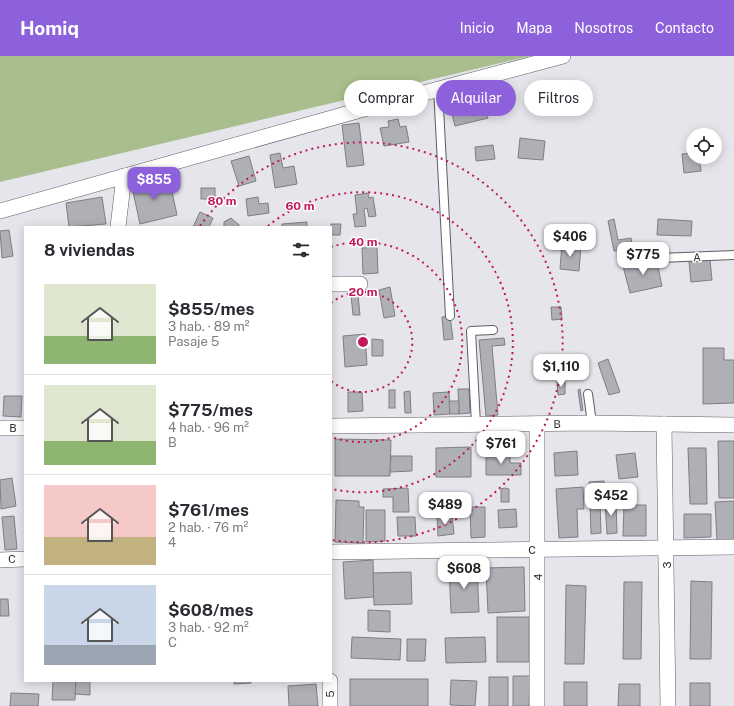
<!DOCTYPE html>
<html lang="es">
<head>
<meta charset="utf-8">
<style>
  body { margin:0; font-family:"Public Sans",sans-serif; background:#f7f7f7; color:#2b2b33; height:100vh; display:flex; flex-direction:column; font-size:15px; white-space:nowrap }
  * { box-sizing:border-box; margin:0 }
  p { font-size:13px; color:#7c7c81 }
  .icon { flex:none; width:22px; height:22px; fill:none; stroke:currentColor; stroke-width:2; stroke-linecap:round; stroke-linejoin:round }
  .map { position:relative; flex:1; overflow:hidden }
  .sheet { position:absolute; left:24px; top:170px; width:308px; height:456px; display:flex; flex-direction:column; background:#fff; border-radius:0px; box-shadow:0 2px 10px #0003 }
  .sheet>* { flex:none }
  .guide { position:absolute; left:344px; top:24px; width:330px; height:36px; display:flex; gap:8px }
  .buttons { position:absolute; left:686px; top:72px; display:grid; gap:8px }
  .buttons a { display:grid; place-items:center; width:36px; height:36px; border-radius:50%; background:#fff; box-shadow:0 2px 10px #0003; font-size:20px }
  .price { position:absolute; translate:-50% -34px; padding:0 9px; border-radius:8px; background:#fff; color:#222; font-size:13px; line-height:26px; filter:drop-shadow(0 1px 2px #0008) }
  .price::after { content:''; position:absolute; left:50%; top:24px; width:12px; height:9px; margin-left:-6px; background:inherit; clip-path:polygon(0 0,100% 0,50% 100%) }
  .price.selected { background:#8c61db; color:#fff }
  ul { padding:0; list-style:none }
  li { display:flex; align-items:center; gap:12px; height:100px; padding:0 20px }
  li+li { border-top:1px solid #e1e1e2 }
  li span { display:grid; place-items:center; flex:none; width:112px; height:80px; border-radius:0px; color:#555 }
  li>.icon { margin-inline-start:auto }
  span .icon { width:48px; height:48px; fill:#fffc; stroke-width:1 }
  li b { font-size:17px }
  h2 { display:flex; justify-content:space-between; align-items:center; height:48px; padding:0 20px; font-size:17px }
  .chip { padding:0 14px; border-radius:18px; background:#fff; box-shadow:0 2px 10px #0003; font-size:14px; line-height:36px }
  .chip.selected { background:#8c61db; color:#fff }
  header { display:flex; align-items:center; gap:24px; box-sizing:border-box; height:56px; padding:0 20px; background:#8c61db; color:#fff }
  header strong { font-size:19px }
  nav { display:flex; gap:22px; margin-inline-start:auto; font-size:14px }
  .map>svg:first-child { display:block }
  .green { fill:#a8be8d }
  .building { fill:#afb0b6; stroke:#7e7f84 }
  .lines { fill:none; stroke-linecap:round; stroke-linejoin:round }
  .service-casing { stroke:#5d5d63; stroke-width:10 }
  .minor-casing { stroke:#5d5d63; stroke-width:16 }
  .service { stroke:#fff; stroke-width:8 }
  .minor { stroke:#fff; stroke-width:15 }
  .ring { fill:none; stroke:#c2185b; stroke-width:2; stroke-dasharray:2 4 }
  .labels { text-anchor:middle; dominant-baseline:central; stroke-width:3; stroke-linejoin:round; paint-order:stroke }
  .street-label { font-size:11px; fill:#2d2d2f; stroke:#fff }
  .centre { fill:#c2185b; stroke:#fff; stroke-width:2 }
  .ring-label { font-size:12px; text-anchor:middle; font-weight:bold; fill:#c2185b; stroke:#fff; stroke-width:3; stroke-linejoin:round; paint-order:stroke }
</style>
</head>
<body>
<header>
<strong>Homiq</strong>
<nav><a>Inicio</a><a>Mapa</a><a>Nosotros</a><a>Contacto</a></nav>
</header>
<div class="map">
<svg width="734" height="650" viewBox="0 0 734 650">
  <rect width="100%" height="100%" fill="#e5e5eb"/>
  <path class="green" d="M0,0H530L0,126Z"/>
  <g class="building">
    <path d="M484,46L488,62L455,70L451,54Z"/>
    <path d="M398,63L400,71L406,70L409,86L384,90L380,72L389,71L388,65Z"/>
    <path d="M359,67L364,109L347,111L342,69Z"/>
    <path d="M520,82L545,85L543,104L518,102Z"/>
    <path d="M493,89L495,103L476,105L475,91Z"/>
    <path d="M280,97L283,112L294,110L297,128L275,132L270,99Z"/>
    <path d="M693,97V101H699L701,115L684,117L682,98Z"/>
    <path d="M249,100L256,125L239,130L231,105Z"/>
    <path d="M169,122L177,159L140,168L132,131Z"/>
    <rect x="201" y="132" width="14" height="11"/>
    <path d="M368,137L369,142L373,141L376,160L369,161L367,152L364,153L366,170L355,171L353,158H357L355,139Z"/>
    <path d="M102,141L106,168L69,171L66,147Z"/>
    <path d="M258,141L259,148L268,147L269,157L248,160L246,143Z"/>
    <path d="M200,156L213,162L209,171H193Z"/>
    <path d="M231,162L239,169V171H224V166Z"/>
    <path d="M614,163L618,184L631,182L633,192L614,195L608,165Z"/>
    <path d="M658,163L692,165L691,180L657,179Z"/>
    <path d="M307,166V171H282V168Z"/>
    <path d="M331,168H341L340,179H331Z"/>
    <path d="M9,174L13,200L2,202L0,175Z"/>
    <path d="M562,188L581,190L579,215L560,213Z"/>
    <path d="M377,191L378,217L363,218L362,192Z"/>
    <path d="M656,202L662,230L630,237L623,210Z"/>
    <path d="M710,204L712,224L691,226L689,206Z"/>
    <path d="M390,231L395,260L384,262L379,234Z"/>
    <path d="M351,239H358L360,259H353Z"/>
    <path d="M551,251H561L562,263L552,264Z"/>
    <path d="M450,260L453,283L444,284L442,261Z"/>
    <path d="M365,278L367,309L345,311L343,280Z"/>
    <path d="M504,282L505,289L492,290L498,359L486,360L479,284Z"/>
    <path d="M372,283L383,284V300H372Z"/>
    <path d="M703,292H724V304H734V347L703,348Z"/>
    <path d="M608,303L620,336L609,339L598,307Z"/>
    <path d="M557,325H565V338L558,339Z"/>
    <path d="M458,333H469L470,357L459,358Z"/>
    <path d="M580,333L583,354L581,355L578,334Z"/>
    <rect x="389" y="334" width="6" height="18"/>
    <path d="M410,335L411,357H405L404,336Z"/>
    <path d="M348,336H362L363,355L348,356Z"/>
    <path d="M449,336L450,358L434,359L433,337Z"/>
    <path d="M4,340H22L21,361L3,360Z"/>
    <path d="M449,345H459V358H450Z"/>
    <path d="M335,383L391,384L390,420H335Z"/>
    <path d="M718,385H734V442H719Z"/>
    <path d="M471,391V421H436V392Z"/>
    <path d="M688,392H706L707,448H690Z"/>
    <path d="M577,395L578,419L555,420L554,397Z"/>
    <path d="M486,396H510V407H521V419H486Z"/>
    <path d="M635,397L638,421L619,423L616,399Z"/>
    <path d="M391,400H412V415L390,416Z"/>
    <path d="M12,422L16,450L1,453L0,424Z"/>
    <path d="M604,425V440L590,441L589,426Z"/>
    <path d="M583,431L584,453H577L578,481L559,482L556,433Z"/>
    <path d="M408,432L409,456H393V441H383V433Z"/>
    <path d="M505,432L509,433V446H501V433Z"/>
    <path d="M336,444L359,445V451H364L363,487L335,486Z"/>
    <path d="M616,445L617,477L607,478L605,446Z"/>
    <path d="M734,445V485L717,486L715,446Z"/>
    <path d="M600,446L601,477L591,478L590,447Z"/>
    <path d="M624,449H646V480H623Z"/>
    <path d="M470,451H485V481L471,482Z"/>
    <path d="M516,453L517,471L499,472L498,454Z"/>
    <path d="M366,454H385V485L366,486Z"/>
    <path d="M684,458H711V481L684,482Z"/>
    <path d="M452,459L454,478L438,480L437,461Z"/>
    <path d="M14,460L17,493L5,494L2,461Z"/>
    <path d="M397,461H415L416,480H398Z"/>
    <path d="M373,504L374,541L345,543L343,506Z"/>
    <path d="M477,511L479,556L451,557L449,512Z"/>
    <path d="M524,511L525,555L488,557L486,512Z"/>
    <path d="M411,516L412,548L374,549L373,517Z"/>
    <path d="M691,525L712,526L711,603H690Z"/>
    <path d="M624,526H642L641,603H623Z"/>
    <path d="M566,529L586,530L584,608H565Z"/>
    <path d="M0,543H8L9,560H0Z"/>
    <path d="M368,554L390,555V576L368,575Z"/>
    <rect x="497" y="561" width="32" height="45"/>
    <path d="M352,581L401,583L400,604L351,602Z"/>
    <path d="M485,581L486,606L446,607L445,582Z"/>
    <path d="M407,583H426L425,605H407Z"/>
    <path d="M513,620H530L529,650H513Z"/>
    <rect x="489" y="621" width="19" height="29"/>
    <rect x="350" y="623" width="78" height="27"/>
    <path d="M451,624L477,625L475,650L450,649Z"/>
    <path d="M53,625H76L75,644H52Z"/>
    <path d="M76,625H90V639L75,638Z"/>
    <path d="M234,625H251V627L234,628Z"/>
    <rect x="564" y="626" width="23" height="24"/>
    <rect x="690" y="627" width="20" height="23"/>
    <path d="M316,628L318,650H289L288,630Z"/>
    <path d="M619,628H640V650H618Z"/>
    <path d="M11,637L39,638L38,650H10Z"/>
  </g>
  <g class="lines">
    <g class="service-casing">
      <g id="service">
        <path d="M438,32L450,260"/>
        <path d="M659,202L734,199"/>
        <path d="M588,338L592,367"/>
        <path d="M476,368L471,275L493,274"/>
      </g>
    </g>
    <g class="minor-casing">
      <g id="minor">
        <path d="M0,155L364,53L563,0"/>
        <path d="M118,171L124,120"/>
        <path d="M331,228H360"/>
        <path d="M664,368L668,650"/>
        <path d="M331,370L592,367L734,369"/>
        <path d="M0,372H25"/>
        <path d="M331,496L734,491"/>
        <path d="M0,504L25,503"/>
        <path d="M330,625V650"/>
        <path d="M537,650V368"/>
      </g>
    </g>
    <use href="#service" class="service"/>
    <use href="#minor" class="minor"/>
  </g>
  <g class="ring">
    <path d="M331 247A50 50 0 1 1 331 325"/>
    <path d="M331 191A100 100 0 1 1 331 381"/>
    <path d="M268 170A150 150 0 1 1 332 433"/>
    <path d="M200 170A200 200 0 1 1 332 484"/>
  </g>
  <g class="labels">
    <g class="street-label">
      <text transform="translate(697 201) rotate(-2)">A</text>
      <text transform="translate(557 368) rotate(-1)">B</text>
      <text x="13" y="372">B</text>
      <text x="532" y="494">C</text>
      <text transform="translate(12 503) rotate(-1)">C</text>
      <text transform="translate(667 509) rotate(-90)">3</text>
      <text transform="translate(538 521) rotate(-89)">4</text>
      <text transform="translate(330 638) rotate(-91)">5</text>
    </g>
  </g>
  <circle cx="363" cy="286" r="6" class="centre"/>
  <g class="ring-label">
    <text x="222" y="149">80 m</text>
    <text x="300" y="154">60 m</text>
    <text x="363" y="190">40 m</text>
    <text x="363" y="240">20 m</text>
  </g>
</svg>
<div class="buttons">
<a><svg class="icon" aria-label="locate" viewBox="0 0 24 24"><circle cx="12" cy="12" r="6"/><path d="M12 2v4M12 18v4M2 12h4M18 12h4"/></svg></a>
</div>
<b class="price selected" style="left:154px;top:145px">$855</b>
<b class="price" style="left:570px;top:202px">$406</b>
<b class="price" style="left:643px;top:220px">$775</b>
<b class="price" style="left:561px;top:332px">$1,110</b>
<b class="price" style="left:501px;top:409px">$761</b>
<b class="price" style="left:611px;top:461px">$452</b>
<b class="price" style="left:445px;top:470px">$489</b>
<b class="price" style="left:464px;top:534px">$608</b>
<div class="guide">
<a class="chip">Comprar</a>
<a class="chip selected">Alquilar</a>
<a class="chip">Filtros</a>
</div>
<section class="sheet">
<h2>8 viviendas<svg class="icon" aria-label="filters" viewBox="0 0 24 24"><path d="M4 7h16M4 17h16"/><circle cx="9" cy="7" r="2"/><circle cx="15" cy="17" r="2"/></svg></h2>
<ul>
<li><span style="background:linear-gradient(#dfe7d0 65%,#8fb573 0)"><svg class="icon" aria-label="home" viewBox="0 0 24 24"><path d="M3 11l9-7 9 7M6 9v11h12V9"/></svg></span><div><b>$855/mes</b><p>3 hab. · 89 m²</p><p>Pasaje 5</p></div></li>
<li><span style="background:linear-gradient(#dfe7d0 70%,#8fb573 0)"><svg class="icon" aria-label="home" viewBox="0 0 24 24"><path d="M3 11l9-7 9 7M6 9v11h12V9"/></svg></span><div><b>$775/mes</b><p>4 hab. · 96 m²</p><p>B</p></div></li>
<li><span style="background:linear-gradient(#f6c9c9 65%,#c2b280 0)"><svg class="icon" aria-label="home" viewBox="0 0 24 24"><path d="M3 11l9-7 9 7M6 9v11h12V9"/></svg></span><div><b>$761/mes</b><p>2 hab. · 76 m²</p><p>4</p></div></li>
<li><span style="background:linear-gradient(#c9d6e8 75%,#9aa5b1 0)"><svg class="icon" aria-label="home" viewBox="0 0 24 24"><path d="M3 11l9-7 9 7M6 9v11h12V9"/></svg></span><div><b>$608/mes</b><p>3 hab. · 92 m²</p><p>C</p></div></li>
</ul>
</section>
</div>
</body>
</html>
